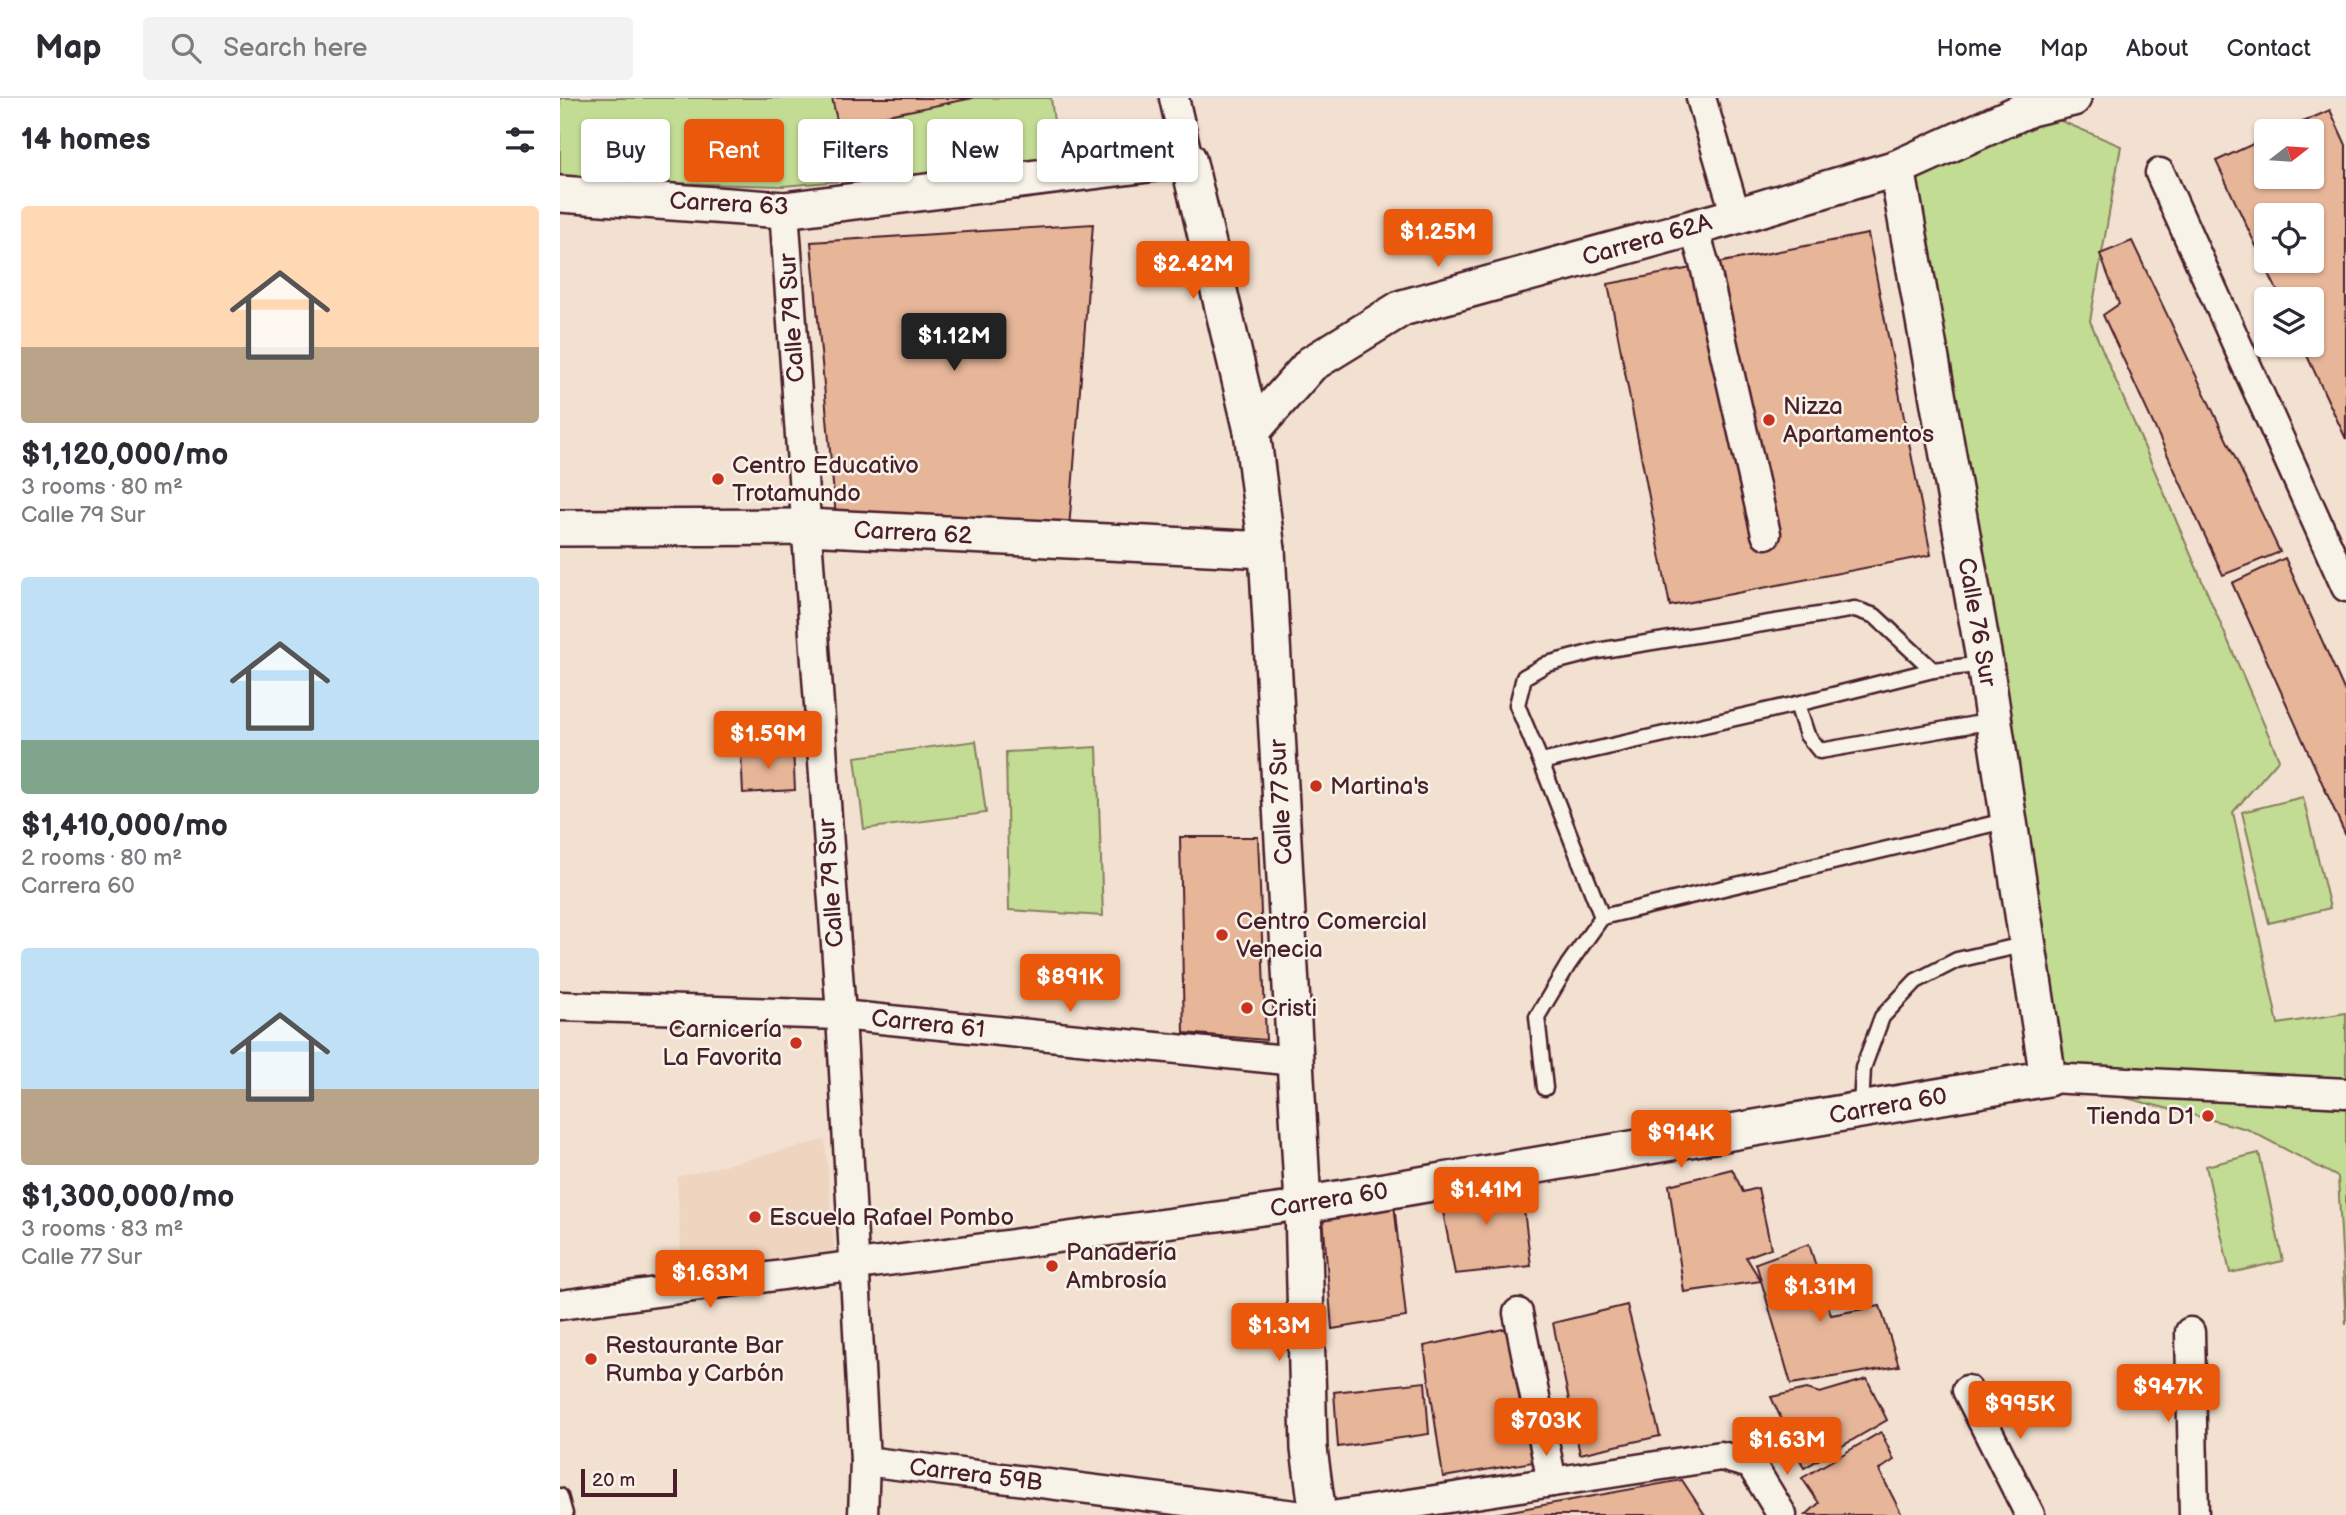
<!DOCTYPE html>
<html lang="en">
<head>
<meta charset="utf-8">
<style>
  body { margin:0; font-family:"Balsamiq Sans",sans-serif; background:#f2f2f3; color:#2b2b33; height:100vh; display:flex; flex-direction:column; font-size:26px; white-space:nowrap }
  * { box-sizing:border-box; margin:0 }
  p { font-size:23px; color:#7c7c81 }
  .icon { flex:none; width:38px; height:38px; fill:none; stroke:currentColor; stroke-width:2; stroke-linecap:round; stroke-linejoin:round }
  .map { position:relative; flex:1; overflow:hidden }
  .details { display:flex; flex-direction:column; background:#fff; width:560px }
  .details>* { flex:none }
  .banner { position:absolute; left:21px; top:21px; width:665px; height:63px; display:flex; gap:14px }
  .needle { width:46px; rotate:73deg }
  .tools { position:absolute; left:1694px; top:21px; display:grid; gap:14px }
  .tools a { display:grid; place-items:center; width:70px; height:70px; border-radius:7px; background:#fff; box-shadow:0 2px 5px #0004; font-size:35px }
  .scale { position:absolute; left:21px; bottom:18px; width:96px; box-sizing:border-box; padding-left:7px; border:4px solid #4a1f2b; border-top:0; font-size:19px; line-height:24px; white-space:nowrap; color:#4a1f2b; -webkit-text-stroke:5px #f7f3e8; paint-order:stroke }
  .price { position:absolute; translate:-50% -60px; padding:0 16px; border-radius:7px; background:#ea580c; color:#fff; font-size:23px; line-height:46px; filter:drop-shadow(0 2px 4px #0008) }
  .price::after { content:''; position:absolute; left:50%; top:42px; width:21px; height:16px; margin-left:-10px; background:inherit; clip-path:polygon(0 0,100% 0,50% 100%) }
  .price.selected { background:#222; color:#fff }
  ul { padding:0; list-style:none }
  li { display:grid; align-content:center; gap:14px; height:371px; padding:0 21px }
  li span { display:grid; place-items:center; height:217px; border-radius:7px; color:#555 }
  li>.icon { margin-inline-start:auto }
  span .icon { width:126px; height:126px; fill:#fffc; stroke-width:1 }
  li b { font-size:30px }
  h2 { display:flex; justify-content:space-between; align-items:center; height:84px; padding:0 21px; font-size:30px }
  .chip { padding:0 24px; border-radius:7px; background:#fff; box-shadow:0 2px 5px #0004; font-size:24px; line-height:63px }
  .chip.selected { background:#ea580c; color:#fff }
  header { display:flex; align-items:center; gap:42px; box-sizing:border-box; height:98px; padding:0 35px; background:#fff; border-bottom:2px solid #e1e1e2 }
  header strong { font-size:33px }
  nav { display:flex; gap:38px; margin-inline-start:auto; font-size:24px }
  .search { width:490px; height:63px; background:#f2f2f3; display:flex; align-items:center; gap:18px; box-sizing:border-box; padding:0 24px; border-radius:7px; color:#7c7c81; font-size:26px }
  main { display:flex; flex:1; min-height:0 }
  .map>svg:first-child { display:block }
  .built { fill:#efd4c0 }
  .green { fill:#c2dc93; stroke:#867e5f; stroke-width:2 }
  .building { fill:#e7b699; stroke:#4a1f2b; stroke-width:2; fill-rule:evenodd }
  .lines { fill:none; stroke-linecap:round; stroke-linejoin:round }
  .service-casing { stroke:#4a1f2b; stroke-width:19 }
  .minor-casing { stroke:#4a1f2b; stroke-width:33 }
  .tertiary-casing { stroke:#4a1f2b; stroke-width:40 }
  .service { stroke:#f7f3e8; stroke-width:14 }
  .minor { stroke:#f7f3e8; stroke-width:28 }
  .tertiary { stroke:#f7f3e8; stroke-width:35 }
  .poi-dot { fill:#c8321e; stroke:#f7f3e8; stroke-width:2.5 }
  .labels { text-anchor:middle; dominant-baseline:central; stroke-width:5; stroke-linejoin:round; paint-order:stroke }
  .street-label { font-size:24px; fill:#4a1f2b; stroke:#f7f3e8 }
  .poi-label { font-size:24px; fill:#4a1f2b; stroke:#f7f3e8; text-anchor:start }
</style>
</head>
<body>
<header>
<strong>Map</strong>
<div class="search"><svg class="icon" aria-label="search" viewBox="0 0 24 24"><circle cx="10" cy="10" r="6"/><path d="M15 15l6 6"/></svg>Search here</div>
<nav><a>Home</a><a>Map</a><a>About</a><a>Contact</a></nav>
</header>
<main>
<section class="details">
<h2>14 homes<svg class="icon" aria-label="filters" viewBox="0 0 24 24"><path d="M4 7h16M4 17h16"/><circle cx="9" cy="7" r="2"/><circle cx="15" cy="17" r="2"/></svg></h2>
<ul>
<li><span style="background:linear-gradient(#ffd9b3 65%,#b9a48a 0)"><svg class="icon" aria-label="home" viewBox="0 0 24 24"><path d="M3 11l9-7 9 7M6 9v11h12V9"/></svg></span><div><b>$1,120,000/mo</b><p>3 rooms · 80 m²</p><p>Calle 79 Sur</p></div></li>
<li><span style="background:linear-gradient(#bfe0f5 75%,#7fa58c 0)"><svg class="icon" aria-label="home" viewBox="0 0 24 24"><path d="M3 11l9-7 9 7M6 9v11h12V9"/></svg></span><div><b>$1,410,000/mo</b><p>2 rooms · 80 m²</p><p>Carrera 60</p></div></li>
<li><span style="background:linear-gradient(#bfe0f5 65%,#b9a48a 0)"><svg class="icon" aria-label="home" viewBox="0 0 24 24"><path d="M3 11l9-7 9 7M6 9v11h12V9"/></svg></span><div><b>$1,300,000/mo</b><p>3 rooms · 83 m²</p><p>Calle 77 Sur</p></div></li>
</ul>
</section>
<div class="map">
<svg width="1786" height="1417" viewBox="0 0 1786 1417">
  <rect width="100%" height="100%" fill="#f2e1d0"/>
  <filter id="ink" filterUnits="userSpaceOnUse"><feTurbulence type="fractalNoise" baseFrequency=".0143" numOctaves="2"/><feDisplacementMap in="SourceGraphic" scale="14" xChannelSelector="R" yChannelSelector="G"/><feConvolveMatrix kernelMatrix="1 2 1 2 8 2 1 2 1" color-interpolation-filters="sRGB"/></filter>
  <g filter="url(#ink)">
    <path class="built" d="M265,1042L275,1158L122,1182L117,1079Z"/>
    <g class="green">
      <path d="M0,0H491L499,64L223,88L0,82Z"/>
      <path d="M1470,10L1561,48L1530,223L1719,661L1673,714L1718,926L1786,915V1227L1778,1079L1687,1031L1488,980L1337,70Z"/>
      <path d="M416,643L426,715L304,731L295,659Z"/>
      <path d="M537,649L543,818L449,812L446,654Z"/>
      <path d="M1743,699L1770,810L1709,825L1682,714Z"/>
      <path d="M1699,1055L1723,1163L1670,1175L1646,1068Z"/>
    </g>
    <g class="building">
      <path d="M272,0H413L278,27Z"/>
      <path d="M1770,12L1786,47V341L1742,247H1752V201H1721L1656,63L1706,40V79H1752V33H1722ZM1706,117H1752V163H1706Z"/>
      <path d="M533,126L509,431L276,419L251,144Z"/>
      <path d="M1308,136L1371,457L1110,508L1048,186Z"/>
      <path d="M1572,143L1720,454L1663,477L1543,217L1559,206L1540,156Z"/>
      <path d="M1725,460L1786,596V738L1672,485Z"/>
      <path d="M233,651L235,692L183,695L181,654Z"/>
      <path d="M620,739H698L706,942L624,935Z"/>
      <path d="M1172,1071L1183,1094L1198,1090L1211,1150L1186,1159L1201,1183L1124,1194L1109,1087Z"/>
      <path d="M960,1080L971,1168L895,1176L879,1093Z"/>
      <path d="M834,1105L846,1219L772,1231L763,1118Z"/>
      <path d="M1249,1146L1271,1217L1320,1208L1339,1268L1231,1286L1196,1165Z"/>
      <path d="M1067,1207L1100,1338L1020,1356L993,1225Z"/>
      <path d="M948,1230L973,1364L883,1379L864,1248Z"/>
      <path d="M1307,1281L1327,1322L1244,1370L1211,1299L1247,1291L1260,1295Z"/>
      <path d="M865,1284L869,1336L778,1349L774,1294Z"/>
      <path d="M1321,1334L1334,1362L1319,1372L1342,1417H1246L1259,1405L1242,1380Z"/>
      <path d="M1122,1382L1145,1417H929Z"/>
    </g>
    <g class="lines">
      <g class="service-casing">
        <g id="service">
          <path d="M1424,566L1373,572L1237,606L1247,637L1260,653L1433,623"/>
          <path d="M981,664L957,607L964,579L987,566L1037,553L1295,511L1315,518L1373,572"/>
          <path d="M1042,819L981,664L1237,606"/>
          <path d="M985,990L977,919L1008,867L1042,819L1449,722"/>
          <path d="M1301,1011L1303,970L1322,919L1356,883L1397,862L1467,846"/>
          <path d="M0,1398L5,1416"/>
        </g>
      </g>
      <g class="minor-casing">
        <g id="minor">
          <path d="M614,0L628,61"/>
          <path d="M1141,0L1176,118"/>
          <path d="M1600,75L1786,489"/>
          <path d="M224,112L281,917L305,1363L303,1417"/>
          <path d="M1134,130L1145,168L1206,436"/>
          <path d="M0,908L281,917L735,963"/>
          <path d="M1488,980L1786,995"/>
          <path d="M0,1207L743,1107"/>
          <path d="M958,1215L992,1384"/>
          <path d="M1630,1234L1634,1417"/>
          <path d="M1407,1292L1470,1417"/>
          <path d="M305,1363L735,1417"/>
          <path d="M778,1417L1161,1358L1191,1366L1222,1417"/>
        </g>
      </g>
      <g class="tertiary-casing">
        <g id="tertiary">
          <path d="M0,96L224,112L628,61L692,333L707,452L743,1107L749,1351L758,1417"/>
          <path d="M692,333L751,266L842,210L1176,118L1337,70L1470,10L1513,0"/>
          <path d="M0,430L246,429L707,452"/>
          <path d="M743,1107L1488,980L1425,566L1337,70"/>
        </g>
      </g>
      <use href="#service" class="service"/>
      <use href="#minor" class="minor"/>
      <use href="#tertiary" class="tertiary"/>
    </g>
  </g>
  <g class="poi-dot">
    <circle cx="1209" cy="322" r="7"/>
    <circle cx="158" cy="381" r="7"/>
    <circle cx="756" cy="688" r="7"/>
    <circle cx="662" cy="837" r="7"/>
    <circle cx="687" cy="910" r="7"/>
    <circle cx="236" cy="945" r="7"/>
    <circle cx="1648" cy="1018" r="7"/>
    <circle cx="195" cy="1119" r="7"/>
    <circle cx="492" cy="1168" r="7"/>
    <circle cx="31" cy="1261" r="7"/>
  </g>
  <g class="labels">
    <g class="street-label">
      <text transform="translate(169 106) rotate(3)">Carrera 63</text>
      <text transform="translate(1087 142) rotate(-16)">Carrera 62A</text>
      <text transform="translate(232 220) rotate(-94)">Calle 79 Sur</text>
      <text transform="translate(353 435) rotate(3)">Carrera 62</text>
      <text transform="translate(1417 524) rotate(80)">Calle 76 Sur</text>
      <text transform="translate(721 704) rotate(-93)">Calle 77 Sur</text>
      <text transform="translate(271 785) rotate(-94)">Calle 79 Sur</text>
      <text transform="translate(368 926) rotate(6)">Carrera 61</text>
      <text transform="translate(1328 1008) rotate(-10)">Carrera 60</text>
      <text transform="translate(769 1102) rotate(-9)">Carrera 60</text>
      <text transform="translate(416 1377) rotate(7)">Carrera 59B</text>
    </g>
    <g class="poi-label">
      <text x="1223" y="308">Nizza<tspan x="1223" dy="28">Apartamentos</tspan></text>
      <text x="172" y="367">Centro Educativo<tspan x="172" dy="28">Trotamundo</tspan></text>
      <text x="770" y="688">Martina's</text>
      <text x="676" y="823">Centro Comercial<tspan x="676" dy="28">Venecia</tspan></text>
      <text x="701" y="910">Cristi</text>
      <text x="222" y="931" text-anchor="end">Carnicería<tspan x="222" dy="28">La Favorita</tspan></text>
      <text x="1634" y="1018" text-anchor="end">Tienda D1</text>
      <text x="209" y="1119">Escuela Rafael Pombo</text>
      <text x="506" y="1154">Panadería<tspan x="506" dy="28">Ambrosía</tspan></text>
      <text x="45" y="1247">Restaurante Bar<tspan x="45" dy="28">Rumba y Carbón</tspan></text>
    </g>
  </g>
</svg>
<div class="tools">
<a><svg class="needle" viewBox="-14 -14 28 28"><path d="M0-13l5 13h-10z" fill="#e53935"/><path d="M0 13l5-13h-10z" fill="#7c7c81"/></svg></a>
<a><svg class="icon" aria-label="locate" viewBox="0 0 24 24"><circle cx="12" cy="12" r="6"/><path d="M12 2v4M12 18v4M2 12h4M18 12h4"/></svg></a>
<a><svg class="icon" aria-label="layers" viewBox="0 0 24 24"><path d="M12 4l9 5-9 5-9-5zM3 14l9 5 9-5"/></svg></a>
</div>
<div class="scale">20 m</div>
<b class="price" style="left:878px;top:171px">$1.25M</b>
<b class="price" style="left:633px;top:203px">$2.42M</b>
<b class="price selected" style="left:394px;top:275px">$1.12M</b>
<b class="price" style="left:208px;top:673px">$1.59M</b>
<b class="price" style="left:510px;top:916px">$891K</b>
<b class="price" style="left:1121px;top:1072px">$914K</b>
<b class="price" style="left:926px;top:1129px">$1.41M</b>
<b class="price" style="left:150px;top:1212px">$1.63M</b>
<b class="price" style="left:1260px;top:1226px">$1.31M</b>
<b class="price" style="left:719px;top:1265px">$1.3M</b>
<b class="price" style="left:1608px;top:1326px">$947K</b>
<b class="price" style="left:1460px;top:1343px">$995K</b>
<b class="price" style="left:986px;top:1360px">$703K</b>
<b class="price" style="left:1227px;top:1379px">$1.63M</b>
<div class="banner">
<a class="chip">Buy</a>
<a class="chip selected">Rent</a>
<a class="chip">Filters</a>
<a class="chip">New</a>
<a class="chip">Apartment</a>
</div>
</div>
</main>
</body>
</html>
